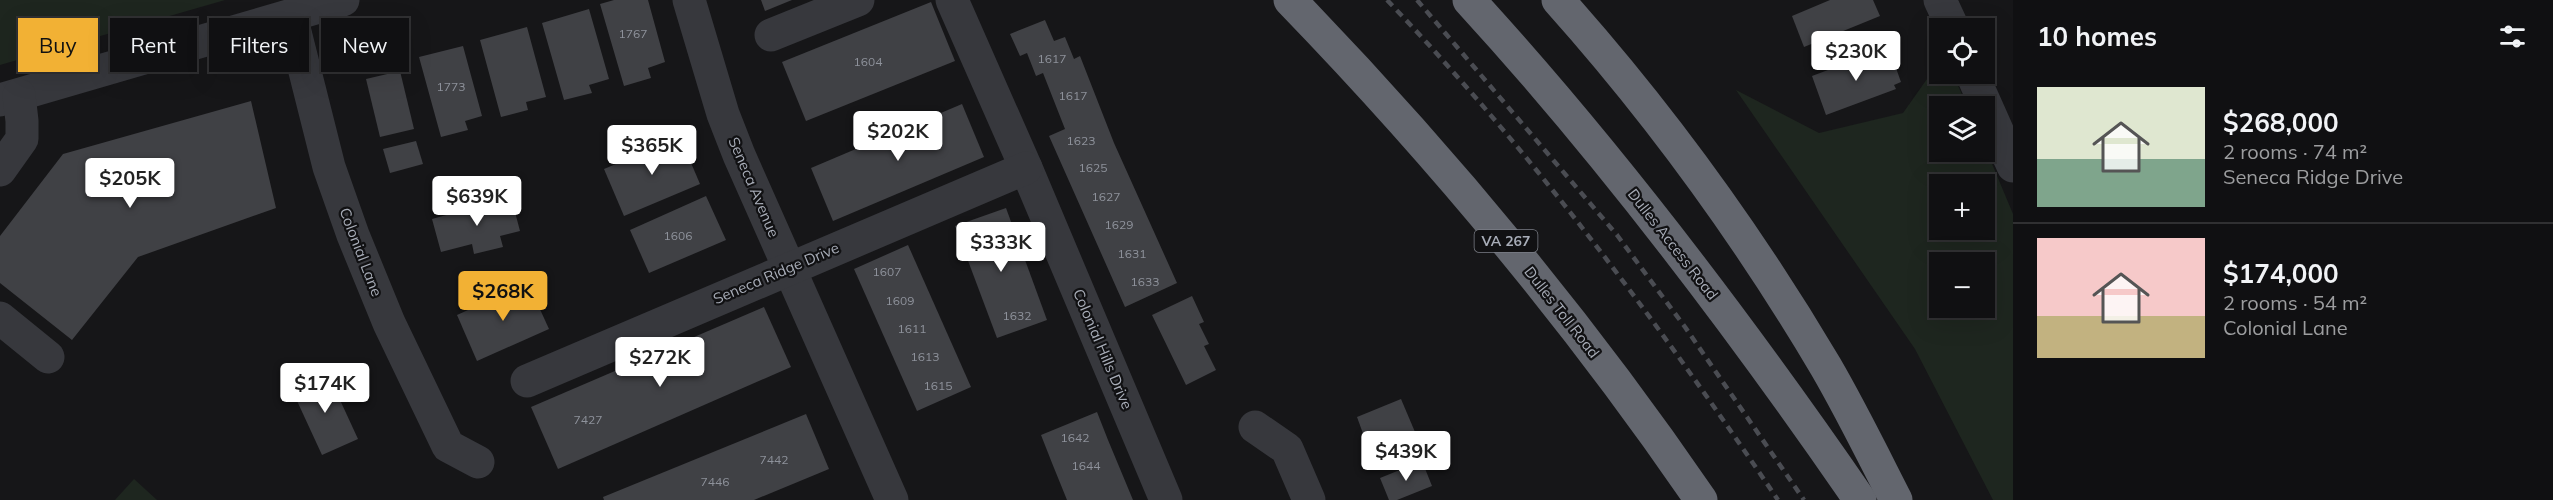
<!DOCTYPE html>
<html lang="en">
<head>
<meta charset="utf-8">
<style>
  body { margin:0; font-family:Mulish,sans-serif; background:#19191b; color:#f1f3f6; height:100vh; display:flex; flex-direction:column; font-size:22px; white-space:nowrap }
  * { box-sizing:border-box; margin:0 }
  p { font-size:20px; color:#9c9d9f }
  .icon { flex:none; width:33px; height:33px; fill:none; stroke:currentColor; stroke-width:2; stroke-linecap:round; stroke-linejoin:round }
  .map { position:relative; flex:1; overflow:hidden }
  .panel { display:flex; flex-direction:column; background:#101012; width:540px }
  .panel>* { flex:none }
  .hud { position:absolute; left:18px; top:18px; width:570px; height:54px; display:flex; gap:12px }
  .fabs { position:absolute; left:1929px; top:18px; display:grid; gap:12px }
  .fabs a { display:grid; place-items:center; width:66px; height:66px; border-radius:0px; background:#101012; box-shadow:0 6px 24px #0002,0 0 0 2px #303032; font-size:30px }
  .price { position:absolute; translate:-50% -51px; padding:0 14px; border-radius:6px; background:#fff; color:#222; font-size:20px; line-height:39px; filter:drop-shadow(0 2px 3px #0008) }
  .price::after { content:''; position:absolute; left:50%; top:36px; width:18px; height:14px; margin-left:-9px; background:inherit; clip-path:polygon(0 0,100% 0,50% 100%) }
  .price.on { background:#f2b134; color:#111 }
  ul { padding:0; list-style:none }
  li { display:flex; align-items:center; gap:18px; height:150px; padding:0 24px }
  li+li { border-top:2px solid #303032 }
  li span { display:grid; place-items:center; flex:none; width:168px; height:120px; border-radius:0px; color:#555 }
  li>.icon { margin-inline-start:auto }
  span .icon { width:72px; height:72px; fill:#fffc; stroke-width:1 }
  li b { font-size:26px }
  h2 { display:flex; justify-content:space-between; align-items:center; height:72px; padding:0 24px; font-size:26px }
  .chip { padding:0 21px; border-radius:0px; background:#101012; box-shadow:0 6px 24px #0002,0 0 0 2px #303032; font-size:21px; line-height:54px }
  .chip.on { background:#f2b134; color:#111 }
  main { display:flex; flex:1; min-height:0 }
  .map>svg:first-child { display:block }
  .green { fill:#1e261f; fill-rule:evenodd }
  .building { fill:#404145 }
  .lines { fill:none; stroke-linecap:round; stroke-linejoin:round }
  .minor { stroke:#37383d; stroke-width:33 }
  .highway { stroke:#63666e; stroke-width:33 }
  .rail { stroke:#4a4c52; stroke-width:4.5; stroke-dasharray:8 6; stroke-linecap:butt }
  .labels { text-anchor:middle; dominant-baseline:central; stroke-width:4.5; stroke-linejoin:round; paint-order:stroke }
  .number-label { font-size:12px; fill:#8e929b }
  .shield { fill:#111113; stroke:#7b7e86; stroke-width:1.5 }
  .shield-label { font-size:14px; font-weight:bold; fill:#a8adb8 }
  .street-label { font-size:15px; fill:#a8adb8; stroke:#111113 }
</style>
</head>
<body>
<main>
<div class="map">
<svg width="2013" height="500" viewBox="0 0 2013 500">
  <rect width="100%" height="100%" fill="#161618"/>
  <g class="green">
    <path d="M0,0H225L0,65Z"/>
    <path d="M1939,62L1940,74H1953L1967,106H1940V152H1984L1985,147L2013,214V500H1993L1915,349L1736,90L1819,133L1903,113ZM1940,184H1984V230H1940ZM1940,262H1984V308H1940Z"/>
    <path d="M134,479L157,500H115Z"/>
  </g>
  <g class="building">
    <path d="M614,0H648L665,62L648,68L651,78L624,86L600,4Z"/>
    <path d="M761,0H792L765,11Z"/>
    <path d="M1830,0H1873L1880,16L1804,47L1792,16Z"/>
    <path d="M931,2L955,61L806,121L782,62Z"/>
    <path d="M589,9L609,79L589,85L592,93L564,100L542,23Z"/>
    <path d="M1045,20L1054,41L1065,37L1074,59L1080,56L1114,143L1177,283L1125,307L1049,136L1065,129L1043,73L1036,76L1027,53L1020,56L1010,34Z"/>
    <path d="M527,27L546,97L526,102L528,110L501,117L480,40Z"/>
    <path d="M463,46L482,116L465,121L468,130L441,137L419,57Z"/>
    <path d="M1881,50L1885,60L1892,57L1901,82L1894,85L1896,89L1826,115L1812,76Z"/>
    <path d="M400,71L414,129L380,137L366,79Z"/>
    <path d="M251,101L276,208L138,257L72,340L0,283V236L63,154Z"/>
    <path d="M962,104L984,157L833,221L811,168Z"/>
    <path d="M680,137L700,184L624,216L604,169Z"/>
    <path d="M416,141L423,164L390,173L383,149Z"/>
    <path d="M706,196L726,240L649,273L630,230Z"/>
    <path d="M511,197L520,231L500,236L503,247L474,254L472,244L441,252L432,219Z"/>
    <path d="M1006,208L1047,320L997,338L955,226Z"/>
    <path d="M908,245L971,387L917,411L854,269Z"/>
    <path d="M528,283L549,329L477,361L457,315Z"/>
    <path d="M1192,296L1204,322L1199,324L1209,344L1204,346L1216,370L1186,385L1152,315Z"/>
    <path d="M764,307L791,367L558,469L531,407Z"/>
    <path d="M328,374L358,439L322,455L292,390Z"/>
    <path d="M1401,399L1415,432L1369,450L1357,417Z"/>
    <path d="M1097,412L1108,440L1133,500H1067L1052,463L1041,435Z"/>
    <path d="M806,414L829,469L754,500H604L603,497Z"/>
    <path d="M1422,461L1432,486L1397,500H1389L1380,478Z"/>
  </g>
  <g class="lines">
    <g class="minor">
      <path d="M689,0L723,114L739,155L892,500"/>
      <path d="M952,0L1026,168L1166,500"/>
      <path d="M1940,0L1953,28"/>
      <path d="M291,16L329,167L353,235L389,323L448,446L478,462"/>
      <path d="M771,35L858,0"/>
      <path d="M1972,74L2013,166"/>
      <path d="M0,100L343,0"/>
      <path d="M0,170L22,139V121L19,95"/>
      <path d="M0,318L48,357"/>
      <path d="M527,381L1026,168"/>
      <path d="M1255,427L1287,449L1309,500"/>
    </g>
    <g class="highway">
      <path d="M1290,0C1440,155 1579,322 1701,500"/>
      <path d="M1469,0C1612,156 1740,326 1860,500"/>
      <path d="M1558,0C1659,113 1749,237 1826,367C1851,410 1873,455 1896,500"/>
    </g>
    <g class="rail">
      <path d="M1387,0C1534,154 1659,324 1778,500"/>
      <path d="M1417,0L1617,235L1685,327L1804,500"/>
    </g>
  </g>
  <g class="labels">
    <g class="number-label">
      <text x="633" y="33">1767</text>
      <text x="1052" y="58">1617</text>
      <text x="868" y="61">1604</text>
      <text x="451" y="86">1773</text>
      <text x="1073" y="95">1617</text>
      <text x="1081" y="140">1623</text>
      <text x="1093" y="167">1625</text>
      <text x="1106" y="196">1627</text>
      <text x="1119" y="224">1629</text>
      <text x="678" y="235">1606</text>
      <text x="1132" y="253">1631</text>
      <text x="887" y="271">1607</text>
      <text x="1145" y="281">1633</text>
      <text x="900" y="300">1609</text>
      <text x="1017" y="315">1632</text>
      <text x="912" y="328">1611</text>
      <text x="925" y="356">1613</text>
      <text x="938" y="385">1615</text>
      <text x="588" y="419">7427</text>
      <text x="1075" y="437">1642</text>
      <text x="774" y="459">7442</text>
      <text x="1086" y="465">1644</text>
      <text x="715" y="481">7446</text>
    </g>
    <rect class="shield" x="1474.5" y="230" width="63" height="22" rx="4.5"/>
    <g class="shield-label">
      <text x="1506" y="241">VA 267</text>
    </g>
    <g class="street-label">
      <text transform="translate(754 187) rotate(67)">Seneca Avenue</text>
      <text transform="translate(1673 244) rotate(52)">Dulles Access Road</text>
      <text transform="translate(361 252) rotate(69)">Colonial Lane</text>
      <text transform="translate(776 273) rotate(-23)">Seneca Ridge Drive</text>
      <text transform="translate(1562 312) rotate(52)">Dulles Toll Road</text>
      <text transform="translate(1103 349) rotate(67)">Colonial Hills Drive</text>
    </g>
  </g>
</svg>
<div class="fabs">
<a><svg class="icon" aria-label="locate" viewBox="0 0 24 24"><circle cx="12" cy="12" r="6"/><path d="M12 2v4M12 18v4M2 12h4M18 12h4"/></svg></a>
<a><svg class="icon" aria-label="layers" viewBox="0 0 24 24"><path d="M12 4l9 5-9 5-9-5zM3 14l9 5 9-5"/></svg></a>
<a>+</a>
<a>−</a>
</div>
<b class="price" style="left:1856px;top:82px">$230K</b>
<b class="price" style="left:898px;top:162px">$202K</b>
<b class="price" style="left:652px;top:176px">$365K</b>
<b class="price" style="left:130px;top:209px">$205K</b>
<b class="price" style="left:477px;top:227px">$639K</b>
<b class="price" style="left:1001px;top:273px">$333K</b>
<b class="price on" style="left:503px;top:322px">$268K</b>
<b class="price" style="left:660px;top:388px">$272K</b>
<b class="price" style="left:325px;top:414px">$174K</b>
<b class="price" style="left:1406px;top:482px">$439K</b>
<div class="hud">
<a class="chip on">Buy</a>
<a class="chip">Rent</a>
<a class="chip">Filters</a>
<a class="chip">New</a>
</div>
</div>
<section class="panel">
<h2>10 homes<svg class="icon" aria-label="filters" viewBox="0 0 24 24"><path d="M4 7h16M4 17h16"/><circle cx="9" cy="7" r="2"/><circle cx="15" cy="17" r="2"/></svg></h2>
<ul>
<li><span style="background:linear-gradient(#dfe7d0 60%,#7fa58c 0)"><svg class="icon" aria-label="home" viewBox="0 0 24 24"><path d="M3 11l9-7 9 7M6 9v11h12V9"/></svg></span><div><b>$268,000</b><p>2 rooms · 74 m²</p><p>Seneca Ridge Drive</p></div></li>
<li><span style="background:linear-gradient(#f6c9c9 65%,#c2b280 0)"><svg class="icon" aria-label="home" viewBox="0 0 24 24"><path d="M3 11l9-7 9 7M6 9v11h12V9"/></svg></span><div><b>$174,000</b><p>2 rooms · 54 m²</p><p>Colonial Lane</p></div></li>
</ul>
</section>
</main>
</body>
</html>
